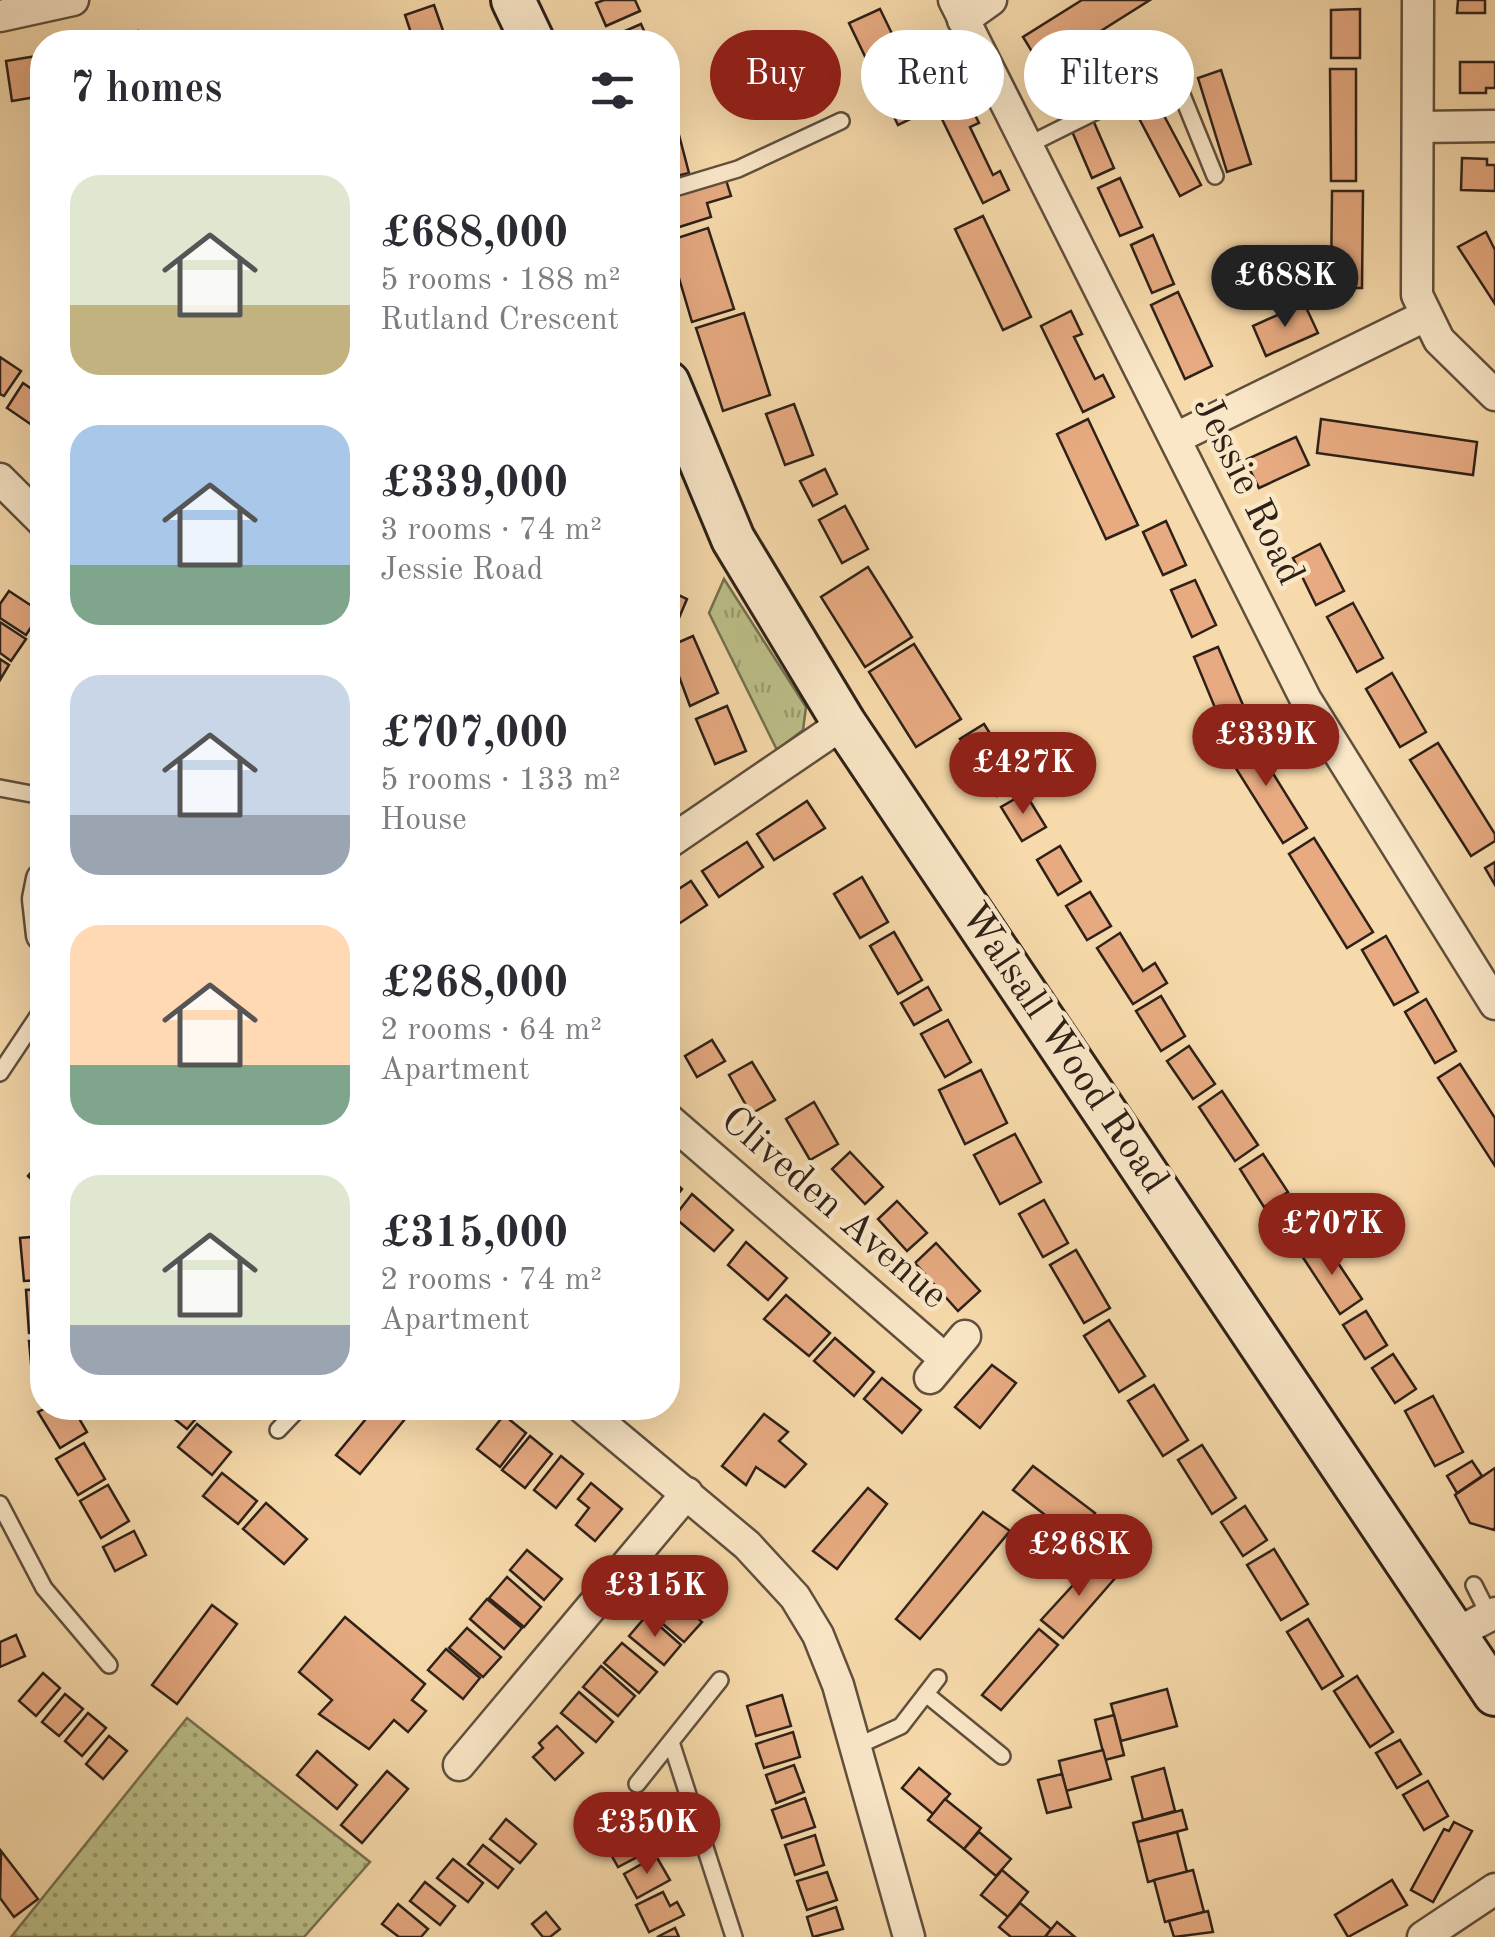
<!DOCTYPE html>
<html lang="en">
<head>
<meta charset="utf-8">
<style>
  body { margin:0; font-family:"Old Standard TT",serif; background:#f2f2f3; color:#2b2b33; height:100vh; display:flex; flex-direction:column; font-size:38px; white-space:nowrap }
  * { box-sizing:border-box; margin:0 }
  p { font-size:32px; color:#7c7c81 }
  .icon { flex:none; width:55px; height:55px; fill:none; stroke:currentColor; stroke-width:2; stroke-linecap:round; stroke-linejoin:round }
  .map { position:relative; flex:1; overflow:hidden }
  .panel { position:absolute; left:30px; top:30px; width:650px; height:1390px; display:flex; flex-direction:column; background:#fff; border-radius:40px; box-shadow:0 10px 40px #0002 }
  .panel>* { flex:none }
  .guide { position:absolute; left:710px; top:30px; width:635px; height:90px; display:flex; gap:20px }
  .price { position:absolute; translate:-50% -85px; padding:0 22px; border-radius:35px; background:#8f2418; color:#fff; font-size:32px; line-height:65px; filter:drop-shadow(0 2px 5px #0008) }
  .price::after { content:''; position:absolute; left:50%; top:60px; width:30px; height:22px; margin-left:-15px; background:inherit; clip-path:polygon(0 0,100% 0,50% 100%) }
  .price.active { background:#222; color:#fff }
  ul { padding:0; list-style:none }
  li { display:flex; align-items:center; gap:30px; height:250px; padding:0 40px }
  li span { display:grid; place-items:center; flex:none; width:280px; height:200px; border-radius:30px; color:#555 }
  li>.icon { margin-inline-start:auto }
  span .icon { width:120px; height:120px; fill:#fffc; stroke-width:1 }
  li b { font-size:42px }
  h2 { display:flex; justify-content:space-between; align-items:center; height:120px; padding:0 40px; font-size:42px }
  .pill { padding:0 35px; border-radius:45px; background:#fff; box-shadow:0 10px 40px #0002; font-size:35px; line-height:90px }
  .pill.active { background:#8f2418; color:#fff }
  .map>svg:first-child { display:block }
  .grass { fill:url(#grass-tufts); stroke:#757050; stroke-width:2.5 }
  .park { fill:url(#park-dots); stroke:#757050; stroke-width:2.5 }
  .building { fill:#e7aa81; stroke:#2e2118; stroke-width:2.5 }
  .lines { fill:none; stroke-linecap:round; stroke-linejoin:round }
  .lane-casing { stroke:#604f3d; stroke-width:20 }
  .street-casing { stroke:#604f3d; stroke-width:35 }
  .secondary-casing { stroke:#2e2118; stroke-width:48 }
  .lane { stroke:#fae7c8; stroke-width:15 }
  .street { stroke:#fae7c8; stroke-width:30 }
  .secondary { stroke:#fae7c8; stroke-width:42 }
  .labels { text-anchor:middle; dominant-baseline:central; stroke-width:9; stroke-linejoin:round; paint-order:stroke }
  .street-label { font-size:40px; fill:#2e2118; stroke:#fae7c8 }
</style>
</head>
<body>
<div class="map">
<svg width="1495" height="1937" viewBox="0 0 1495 1937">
  <defs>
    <pattern id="grass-tufts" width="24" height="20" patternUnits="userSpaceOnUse" patternTransform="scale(2.5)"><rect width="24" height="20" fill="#bcc089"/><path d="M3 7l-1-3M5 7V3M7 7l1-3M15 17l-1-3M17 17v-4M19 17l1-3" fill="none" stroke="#999c6f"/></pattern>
    <pattern id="park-dots" width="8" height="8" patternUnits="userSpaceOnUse" patternTransform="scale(2.5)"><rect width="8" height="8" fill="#bcc089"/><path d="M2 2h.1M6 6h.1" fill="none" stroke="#999c6f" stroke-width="1.8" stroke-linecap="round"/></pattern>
  </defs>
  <rect width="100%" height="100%" fill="#f7daab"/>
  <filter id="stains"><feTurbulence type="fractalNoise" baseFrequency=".002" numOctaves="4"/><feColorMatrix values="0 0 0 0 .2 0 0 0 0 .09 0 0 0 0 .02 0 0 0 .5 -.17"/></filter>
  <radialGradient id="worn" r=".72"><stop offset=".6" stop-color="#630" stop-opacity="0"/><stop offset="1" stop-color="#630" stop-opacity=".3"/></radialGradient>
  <path class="grass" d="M724,579L806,707L803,730L777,750L709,613Z"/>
  <path class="park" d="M187,1718L370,1862L304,1937H11Z"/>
  <g class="building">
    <path d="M604,0H635L640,11L606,26L596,3Z"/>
    <path d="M1082,0H1150L1042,68L1023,37Z"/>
    <path d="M1458,0H1485V13H1457Z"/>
    <path d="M434,5L447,42H414L405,15Z"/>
    <path d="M880,9L929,110L898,125L849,23Z"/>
    <path d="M1360,9V58H1331V10Z"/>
    <path d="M641,24L649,42H614L611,37Z"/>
    <path d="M138,31L140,42H83Z"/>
    <path d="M42,55V96L12,101L6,61Z"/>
    <path d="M1460,62H1495V88H1486V93H1460Z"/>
    <path d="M1330,69H1356V181H1331Z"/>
    <path d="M1221,70L1251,164L1227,172L1198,78Z"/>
    <path d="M668,93L689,173L668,178Z"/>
    <path d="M1153,95L1201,185L1180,196L1132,105Z"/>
    <path d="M968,101L979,123L970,127L993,175L1000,171L1009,190L983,203L940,115Z"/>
    <path d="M1093,120L1114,168L1092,178L1071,129Z"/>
    <path d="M1462,158L1487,159V165H1495V191L1461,190Z"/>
    <path d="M1120,178L1142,227L1120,236L1098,188Z"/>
    <path d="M726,180L731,196L707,203L711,217L673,229L668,198Z"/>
    <path d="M1332,191H1363L1362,288H1331Z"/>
    <path d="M983,216L1031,317L1003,330L955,229Z"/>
    <path d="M708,228L734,309L692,322L668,241Z"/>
    <path d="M1486,232L1495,250V304L1458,247Z"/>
    <path d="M1153,235L1174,284L1152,293L1131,245Z"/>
    <path d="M1178,292L1212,366L1185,379L1151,305Z"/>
    <path d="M1304,303L1318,333L1266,356L1253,326Z"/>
    <path d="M1071,311L1082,334L1074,337L1095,379L1103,375L1114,397L1083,412L1041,326Z"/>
    <path d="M744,313L770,395L723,411L696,328Z"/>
    <path d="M0,357L21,371L4,396L0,394Z"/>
    <path d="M23,383L42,396V432L7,408Z"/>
    <path d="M794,404L813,455L785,465L766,414Z"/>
    <path d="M1088,419L1138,525L1106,539L1057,434Z"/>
    <path d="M1321,419L1477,442L1473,475L1317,453Z"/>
    <path d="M1296,437L1309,465L1259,488L1245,460Z"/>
    <path d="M825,469L837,494L813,506L800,481Z"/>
    <path d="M845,506L868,549L842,563L819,520Z"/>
    <path d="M1166,521L1186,565L1163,575L1143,532Z"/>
    <path d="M1320,544L1344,591L1316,605L1293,558Z"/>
    <path d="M868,567L912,637L865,667L821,597Z"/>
    <path d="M1195,580L1216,625L1192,637L1171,590Z"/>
    <path d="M668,590L687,599L670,639L668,637Z"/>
    <path d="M9,591L41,612L26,635L0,618V604Z"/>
    <path d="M1353,603L1383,658L1357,672L1327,617Z"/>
    <path d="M0,622L26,639L11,661L0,653Z"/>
    <path d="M693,636L718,693L690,706L668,647Z"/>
    <path d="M914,644L961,719L916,747L869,672Z"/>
    <path d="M1218,647L1243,705L1218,715L1194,657Z"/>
    <path d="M0,659L9,665L0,680Z"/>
    <path d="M1392,673L1426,732L1400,747L1366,689Z"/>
    <path d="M727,706L746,751L715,764L696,719Z"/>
    <path d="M984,724L1020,781L997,796L960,739Z"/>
    <path d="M1249,735L1307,828L1283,843L1225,751Z"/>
    <path d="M1438,743L1495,834V841L1471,856L1410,760Z"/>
    <path d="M1025,793L1046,827L1022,841L1001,807Z"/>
    <path d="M807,801L825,828L774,860L757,834Z"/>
    <path d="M1314,838L1373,932L1347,948L1289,854Z"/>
    <path d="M747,842L763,867L719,897L702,871Z"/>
    <path d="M1060,846L1081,881L1058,895L1037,860Z"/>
    <path d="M1495,862V885L1485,868Z"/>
    <path d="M862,877L888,922L860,938L834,894Z"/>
    <path d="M691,881L707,905L668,931V896Z"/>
    <path d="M1090,892L1111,926L1087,940L1066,906Z"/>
    <path d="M894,932L922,980L898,994L870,946Z"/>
    <path d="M1120,933L1143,971L1155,963L1167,983L1133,1004L1097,948Z"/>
    <path d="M1386,936L1418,992L1394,1005L1362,950Z"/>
    <path d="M928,987L941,1010L914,1025L901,1003Z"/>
    <path d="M1161,996L1185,1036L1161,1051L1136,1011Z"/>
    <path d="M1426,999L1456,1051L1435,1063L1405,1012Z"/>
    <path d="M948,1020L971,1062L945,1077L921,1034Z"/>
    <path d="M668,1023L678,1040L668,1046Z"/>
    <path d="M712,1040L725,1061L697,1077L685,1056Z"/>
    <path d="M1189,1046L1215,1084L1193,1099L1167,1061Z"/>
    <path d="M752,1062L775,1100L751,1114L729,1075Z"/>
    <path d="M1460,1064L1495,1118V1166L1438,1078Z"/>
    <path d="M981,1070L1007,1123L965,1144L939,1090Z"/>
    <path d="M1222,1091L1258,1145L1235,1161L1199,1107Z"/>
    <path d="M814,1102L838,1144L810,1160L786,1119Z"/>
    <path d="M1015,1134L1041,1182L1000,1204L974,1155Z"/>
    <path d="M850,1152L883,1187L865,1204L832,1169Z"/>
    <path d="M1263,1154L1288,1192L1264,1207L1240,1169Z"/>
    <path d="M42,1160V1190L28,1176Z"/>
    <path d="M668,1176L682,1189L668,1206Z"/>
    <path d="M692,1194L733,1230L714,1251L674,1217Z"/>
    <path d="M1291,1198L1314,1234L1292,1248L1269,1212Z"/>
    <path d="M1044,1200L1068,1243L1043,1257L1019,1214Z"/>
    <path d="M897,1201L927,1233L907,1251L878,1219Z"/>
    <path d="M42,1236V1280L24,1281L20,1238Z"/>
    <path d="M746,1242L787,1278L768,1300L728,1265Z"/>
    <path d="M1324,1242L1362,1299L1340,1314L1302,1256Z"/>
    <path d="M936,1243L980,1291L958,1311L915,1263Z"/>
    <path d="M1076,1250L1110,1308L1084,1323L1050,1265Z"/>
    <path d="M42,1289V1332L29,1333L26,1290Z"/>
    <path d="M786,1295L830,1333L809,1356L764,1319Z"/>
    <path d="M1366,1311L1387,1345L1365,1359L1343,1325Z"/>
    <path d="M1109,1320L1145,1376L1119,1392L1084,1336Z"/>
    <path d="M835,1338L874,1372L854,1396L814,1361Z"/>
    <path d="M29,1341H42V1384L33,1385Z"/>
    <path d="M1393,1354L1416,1389L1395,1403L1372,1368Z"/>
    <path d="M992,1365L1016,1383L980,1428L955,1407Z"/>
    <path d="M882,1378L921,1410L902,1433L864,1399Z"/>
    <path d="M1154,1385L1188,1440L1163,1456L1128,1401Z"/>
    <path d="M1433,1396L1463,1452L1435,1466L1405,1411Z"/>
    <path d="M46,1408H73L87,1432L60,1448L38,1412Z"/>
    <path d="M161,1408H205L187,1429Z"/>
    <path d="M375,1408H414L360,1474L336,1455Z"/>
    <path d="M764,1414L788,1432L779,1441L806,1464L785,1487L756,1467L746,1485L722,1466Z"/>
    <path d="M504,1415L526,1433L500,1467L477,1449Z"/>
    <path d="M197,1424L231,1452L212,1475L178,1447Z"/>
    <path d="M530,1436L552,1454L525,1488L502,1470Z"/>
    <path d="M84,1443L105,1479L78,1495L56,1459Z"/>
    <path d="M1202,1445L1236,1498L1212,1514L1178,1460Z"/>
    <path d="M561,1456L583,1474L556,1508L534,1490Z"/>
    <path d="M1472,1461L1482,1476L1457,1493L1447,1476Z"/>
    <path d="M1033,1466L1095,1513L1076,1539L1013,1490Z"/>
    <path d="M1495,1468V1527L1494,1530L1470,1523L1455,1495Z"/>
    <path d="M222,1473L257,1501L238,1524L203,1496Z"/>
    <path d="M591,1483L622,1509L595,1541L576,1525L589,1508L578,1499Z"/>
    <path d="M108,1485L129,1521L101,1538L80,1501Z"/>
    <path d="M868,1488L887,1504L837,1569L813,1551Z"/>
    <path d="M266,1503L307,1539L284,1564L243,1529Z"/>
    <path d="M1245,1506L1267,1540L1243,1556L1221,1522Z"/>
    <path d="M983,1512L1010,1531L920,1639L896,1619Z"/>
    <path d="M134,1531L146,1555L115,1571L103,1547Z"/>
    <path d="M1274,1549L1308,1604L1281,1620L1247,1565Z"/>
    <path d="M527,1550L562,1579L544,1600L510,1570Z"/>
    <path d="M1097,1559L1117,1576L1063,1638L1041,1620Z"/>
    <path d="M691,1568L720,1595L703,1614L674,1586Z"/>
    <path d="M507,1577L541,1607L524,1627L489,1598Z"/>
    <path d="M667,1592L702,1622L684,1642L650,1613Z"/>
    <path d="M487,1599L522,1628L504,1649L470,1619Z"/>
    <path d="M212,1605L237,1624L177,1704L152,1685Z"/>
    <path d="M647,1615L681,1645L664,1665L629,1636Z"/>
    <path d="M345,1617L425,1684L412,1700L426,1711L408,1732L394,1720L369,1749L319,1714L332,1700L299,1672Z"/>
    <path d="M1308,1619L1343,1676L1322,1689L1287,1632Z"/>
    <path d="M467,1628L501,1657L483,1677L449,1648Z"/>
    <path d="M1039,1629L1058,1645L1001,1710L982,1695Z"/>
    <path d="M16,1635L25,1656L0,1667V1642Z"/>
    <path d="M622,1643L657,1672L639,1693L604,1663Z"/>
    <path d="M446,1649L480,1678L463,1699L428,1670Z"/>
    <path d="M601,1666L635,1696L618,1716L583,1687Z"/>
    <path d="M43,1673L60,1688L36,1716L19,1701Z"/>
    <path d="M1357,1676L1393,1732L1370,1747L1334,1691Z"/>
    <path d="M1167,1689L1177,1726L1121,1741L1111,1704Z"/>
    <path d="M579,1692L613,1722L596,1742L561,1713Z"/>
    <path d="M65,1694L83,1709L59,1736L42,1722Z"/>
    <path d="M782,1695L791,1726L756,1736L747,1706Z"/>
    <path d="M88,1713L106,1728L82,1756L65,1741Z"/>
    <path d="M1114,1715L1124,1755L1105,1760L1095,1720Z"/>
    <path d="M557,1726L583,1753L555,1780L533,1757L543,1748L539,1743Z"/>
    <path d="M793,1732L800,1757L764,1768L756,1744Z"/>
    <path d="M109,1736L127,1751L103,1779L86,1764Z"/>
    <path d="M1400,1740L1421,1774L1397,1788L1376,1753Z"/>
    <path d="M1103,1750L1111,1779L1066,1791L1059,1761Z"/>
    <path d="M317,1751L357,1785L337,1809L297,1775Z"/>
    <path d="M794,1765L804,1792L776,1803L766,1775Z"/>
    <path d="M919,1768L950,1794L933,1814L902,1788Z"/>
    <path d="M1164,1768L1175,1811L1143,1820L1132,1777Z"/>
    <path d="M387,1771L408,1789L362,1843L341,1825Z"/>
    <path d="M1062,1774L1071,1807L1047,1813L1038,1780Z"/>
    <path d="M1428,1781L1448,1816L1424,1830L1403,1795Z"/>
    <path d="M805,1798L815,1827L782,1838L772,1810Z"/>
    <path d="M945,1799L981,1828L964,1849L928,1820Z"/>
    <path d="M1182,1810L1187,1829L1138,1842L1133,1823Z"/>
    <path d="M506,1819L536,1844L520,1863L490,1839Z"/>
    <path d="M1454,1822L1472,1831L1433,1902L1411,1890L1444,1829L1449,1831Z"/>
    <path d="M628,1826L643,1854L618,1867L603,1840Z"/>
    <path d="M979,1832L1011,1859L996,1876L964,1849Z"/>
    <path d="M1177,1832L1187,1872L1148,1882L1138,1842Z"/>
    <path d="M815,1835L824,1865L795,1875L785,1845Z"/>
    <path d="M483,1845L513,1869L498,1888L468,1864Z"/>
    <path d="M1,1851L38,1899L14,1917L0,1898Z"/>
    <path d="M656,1856L670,1880L637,1898L624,1874Z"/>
    <path d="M453,1859L483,1883L468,1902L437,1878Z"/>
    <path d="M1002,1870L1028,1892L1008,1917L981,1895Z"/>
    <path d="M1193,1870L1204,1912L1165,1922L1154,1880Z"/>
    <path d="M827,1872L837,1900L807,1910L797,1881Z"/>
    <path d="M1392,1880L1407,1905L1348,1937L1335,1915Z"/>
    <path d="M425,1882L455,1906L440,1925L410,1901Z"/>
    <path d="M663,1892L670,1906L677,1902L684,1915L649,1932L636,1905Z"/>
    <path d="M1020,1903L1051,1929L1045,1937H1011L999,1927Z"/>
    <path d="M398,1904L428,1929L421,1937H399L382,1924Z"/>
    <path d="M836,1907L843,1929L813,1937L807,1917Z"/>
    <path d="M1208,1911L1213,1932L1174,1937L1169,1921Z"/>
    <path d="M546,1912L560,1929L550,1937H543L532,1924Z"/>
    <path d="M1057,1922L1075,1937H1045Z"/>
    <path d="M675,1928L679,1937H657Z"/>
  </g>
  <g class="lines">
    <g class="lane-casing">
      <g id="lane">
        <path d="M1028,145L1163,78L1178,85L1215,176"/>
        <path d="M668,190L738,169L841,121"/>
        <path d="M0,788L42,796"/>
        <path d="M0,1073L42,1010"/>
        <path d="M278,1430L299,1408"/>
        <path d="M0,1504L44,1588L109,1665"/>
        <path d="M1474,1585L1489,1615"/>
        <path d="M926,1694L1002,1756"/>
        <path d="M672,1745L734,1937"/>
        <path d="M855,1747L901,1726L938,1678"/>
        <path d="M637,1784L720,1680"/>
      </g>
    </g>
    <g class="street-casing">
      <g id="street">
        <path d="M954,0L1306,700L1495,1004"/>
        <path d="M1418,0L1417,295L1439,340L1495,395"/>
        <path d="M0,16L73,0"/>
        <path d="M963,20L991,0"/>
        <path d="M1420,127L1495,126"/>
        <path d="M1176,438L1425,316"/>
        <path d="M0,479L42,521"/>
        <path d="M668,843L844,723"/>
        <path d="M42,879L38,899L42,935"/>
        <path d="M668,1119L945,1359"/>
        <path d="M930,1378L965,1336"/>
        <path d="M583,1408L747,1545L795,1597L818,1635L838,1685L909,1937"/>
        <path d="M1455,1634L1495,1613"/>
        <path d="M459,1765L687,1493"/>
        <path d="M1423,1937L1495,1889"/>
      </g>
    </g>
    <g class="secondary-casing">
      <g id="secondary">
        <path d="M513,0L533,42"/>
        <path d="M668,383L733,539L844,723L1495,1694"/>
      </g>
    </g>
    <use href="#lane" class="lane"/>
    <use href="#street" class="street"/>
    <use href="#secondary" class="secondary"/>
  </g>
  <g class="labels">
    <g class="street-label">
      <text transform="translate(1247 491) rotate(64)">Jessie Road</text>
      <text transform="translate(1063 1049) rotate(56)">Walsall Wood Road</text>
      <text transform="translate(833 1209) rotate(41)">Cliveden Avenue</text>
    </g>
  </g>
  <rect width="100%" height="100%" filter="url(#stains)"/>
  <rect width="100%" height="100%" fill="url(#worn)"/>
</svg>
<b class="price active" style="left:1285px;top:330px">£688K</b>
<b class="price" style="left:1266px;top:789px">£339K</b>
<b class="price" style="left:1023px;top:817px">£427K</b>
<b class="price" style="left:1332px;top:1278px">£707K</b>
<b class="price" style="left:1079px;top:1599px">£268K</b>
<b class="price" style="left:655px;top:1640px">£315K</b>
<b class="price" style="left:647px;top:1877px">£350K</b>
<div class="guide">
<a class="pill active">Buy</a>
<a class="pill">Rent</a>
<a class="pill">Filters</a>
</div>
<section class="panel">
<h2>7 homes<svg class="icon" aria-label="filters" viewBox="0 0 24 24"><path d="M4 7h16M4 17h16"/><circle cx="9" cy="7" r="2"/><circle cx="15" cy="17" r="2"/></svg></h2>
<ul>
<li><span style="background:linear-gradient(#dfe7d0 65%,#c2b280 0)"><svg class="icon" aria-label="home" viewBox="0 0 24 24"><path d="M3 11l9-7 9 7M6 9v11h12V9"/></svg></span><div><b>£688,000</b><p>5 rooms · 188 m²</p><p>Rutland Crescent</p></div></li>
<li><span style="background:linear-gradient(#a9c7e8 70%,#7fa58c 0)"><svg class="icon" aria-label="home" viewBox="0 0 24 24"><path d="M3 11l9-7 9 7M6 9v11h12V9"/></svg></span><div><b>£339,000</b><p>3 rooms · 74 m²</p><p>Jessie Road</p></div></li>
<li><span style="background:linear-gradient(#c9d6e8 70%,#9aa5b1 0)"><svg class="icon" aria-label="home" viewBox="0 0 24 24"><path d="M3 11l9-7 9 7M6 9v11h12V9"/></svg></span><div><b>£707,000</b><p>5 rooms · 133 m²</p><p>House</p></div></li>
<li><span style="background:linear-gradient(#ffd9b3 70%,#7fa58c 0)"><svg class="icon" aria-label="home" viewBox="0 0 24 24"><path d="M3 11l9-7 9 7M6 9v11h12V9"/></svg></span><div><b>£268,000</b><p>2 rooms · 64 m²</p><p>Apartment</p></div></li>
<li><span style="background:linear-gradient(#dfe7d0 75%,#9aa5b1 0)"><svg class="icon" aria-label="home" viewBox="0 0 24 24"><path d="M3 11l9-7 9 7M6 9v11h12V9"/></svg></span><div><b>£315,000</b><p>2 rooms · 74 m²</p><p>Apartment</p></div></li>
</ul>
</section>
</div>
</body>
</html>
